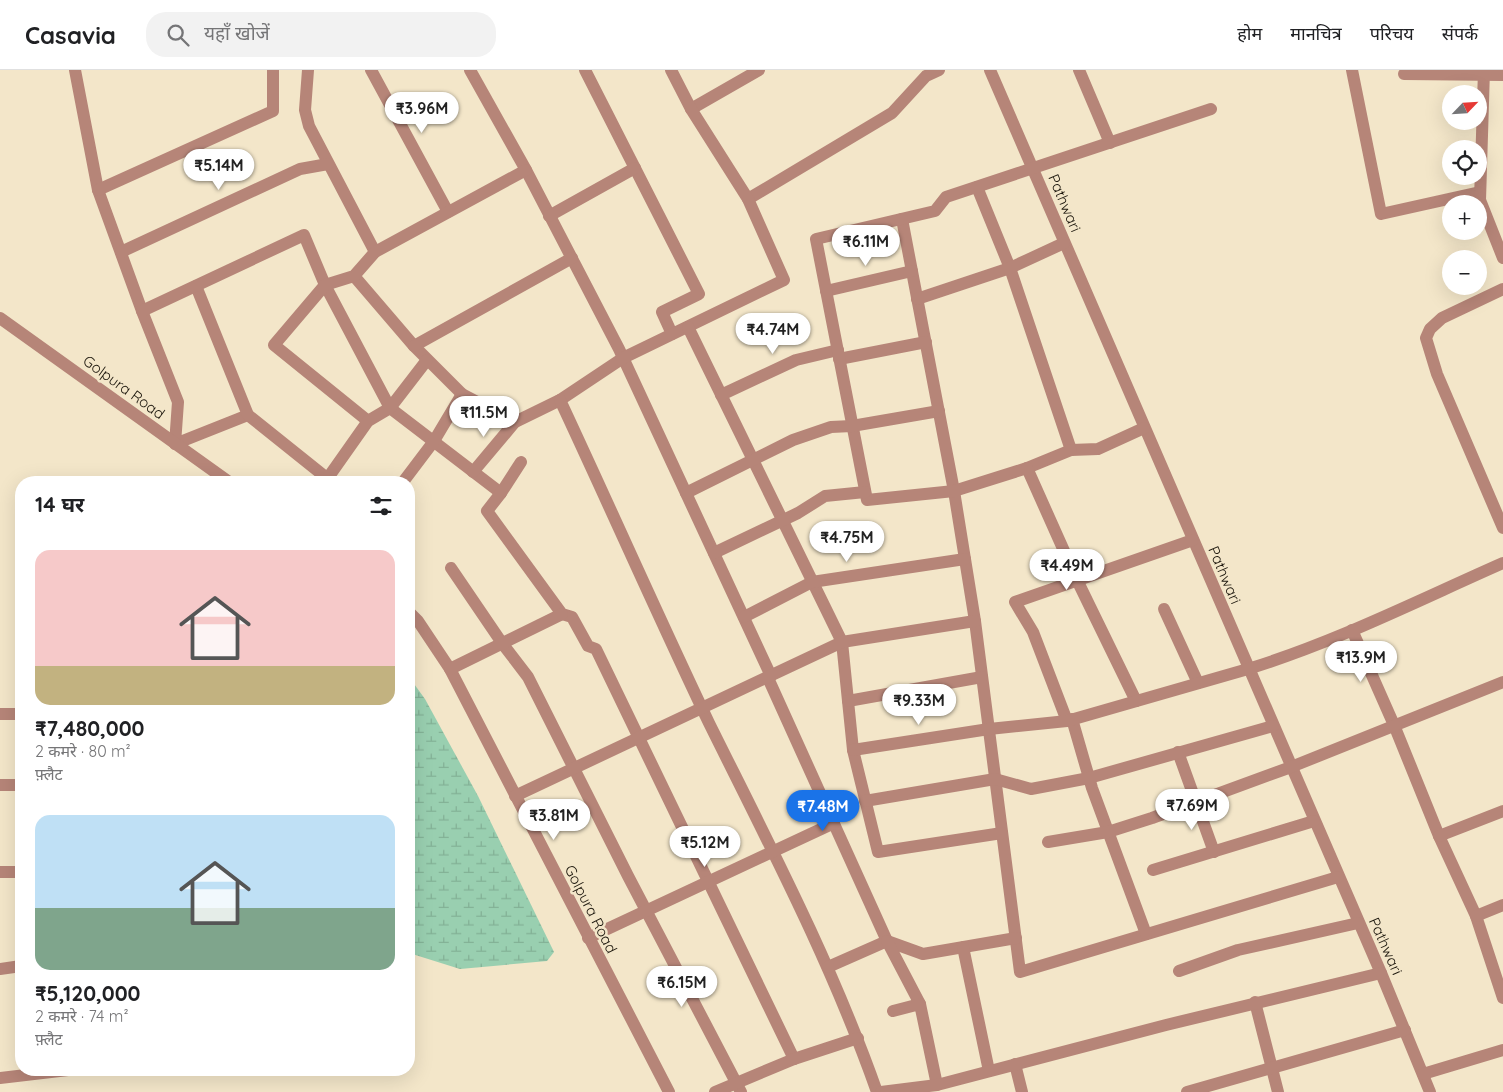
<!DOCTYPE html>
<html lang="hi">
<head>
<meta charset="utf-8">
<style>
  body { margin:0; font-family:Quicksand,"Noto Sans Devanagari",sans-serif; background:#f2f2f2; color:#202124; height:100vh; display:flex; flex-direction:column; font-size:19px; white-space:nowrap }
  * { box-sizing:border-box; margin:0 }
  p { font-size:16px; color:#757577 }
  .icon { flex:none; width:28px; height:28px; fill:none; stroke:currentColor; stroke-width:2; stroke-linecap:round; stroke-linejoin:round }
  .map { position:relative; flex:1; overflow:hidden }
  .sheet { position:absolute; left:15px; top:406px; width:400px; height:600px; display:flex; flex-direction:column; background:#fff; border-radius:20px; box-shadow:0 5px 20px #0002 }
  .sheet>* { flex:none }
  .needle { width:32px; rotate:65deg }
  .buttons { position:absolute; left:1442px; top:15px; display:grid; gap:10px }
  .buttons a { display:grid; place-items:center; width:45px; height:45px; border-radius:50%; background:#fff; box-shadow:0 5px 20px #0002; font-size:25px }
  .price { position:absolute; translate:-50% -42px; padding:0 11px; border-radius:18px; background:#fff; color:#222; font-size:16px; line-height:32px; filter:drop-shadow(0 1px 2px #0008) }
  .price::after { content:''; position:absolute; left:50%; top:30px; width:15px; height:11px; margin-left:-8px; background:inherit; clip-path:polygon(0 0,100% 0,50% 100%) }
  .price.current { background:#1a73e8; color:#fff }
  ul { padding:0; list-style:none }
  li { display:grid; align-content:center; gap:10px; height:265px; padding:0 20px }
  li span { display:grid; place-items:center; height:155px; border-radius:15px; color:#555 }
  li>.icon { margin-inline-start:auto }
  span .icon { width:90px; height:90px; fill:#fffc; stroke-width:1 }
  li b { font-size:21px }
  h2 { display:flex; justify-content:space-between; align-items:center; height:60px; padding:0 20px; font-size:21px }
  header { display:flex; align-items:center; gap:30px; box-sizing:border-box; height:70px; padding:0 25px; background:#fff; border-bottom:1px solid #e0e0e0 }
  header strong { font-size:24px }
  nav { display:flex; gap:28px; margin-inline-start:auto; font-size:18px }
  .search { width:350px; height:45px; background:#f2f2f2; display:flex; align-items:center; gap:12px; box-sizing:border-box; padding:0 18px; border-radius:20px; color:#757577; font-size:19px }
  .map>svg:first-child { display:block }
  .wetland { fill:url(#wetland-marsh) }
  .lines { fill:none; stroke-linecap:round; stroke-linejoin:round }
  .minor { stroke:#b68578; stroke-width:12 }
  .labels { text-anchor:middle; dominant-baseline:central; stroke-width:5; stroke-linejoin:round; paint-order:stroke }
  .street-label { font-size:15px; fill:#1b160c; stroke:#f3e6c9 }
</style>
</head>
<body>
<header>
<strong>Casavia</strong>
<div class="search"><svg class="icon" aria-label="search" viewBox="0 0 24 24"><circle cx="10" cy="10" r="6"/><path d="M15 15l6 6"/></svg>यहाँ खोजें</div>
<nav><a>होम</a><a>मानचित्र</a><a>परिचय</a><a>संपर्क</a></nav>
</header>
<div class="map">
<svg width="1503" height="1022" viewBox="0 0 1503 1022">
  <defs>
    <pattern id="wetland-marsh" width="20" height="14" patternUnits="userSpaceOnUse" patternTransform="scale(1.25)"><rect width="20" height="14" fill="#99cfb0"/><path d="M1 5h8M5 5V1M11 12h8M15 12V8" fill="none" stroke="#83b196"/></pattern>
  </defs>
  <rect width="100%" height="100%" fill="#f3e6c9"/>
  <path class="wetland" d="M409,607L425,629L478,726L554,882L547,891L460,899L409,883Z"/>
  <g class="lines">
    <g class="minor">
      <path d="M75,0L98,120L142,241L178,332L175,374L248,345"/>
      <path d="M308,0L305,40L309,56L375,182"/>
      <path d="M371,0L448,142"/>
      <path d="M470,0L526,100L619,279L771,606"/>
      <path d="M585,0L699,224L662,242L672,264"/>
      <path d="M990,0L1381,903L1430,1022"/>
      <path d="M1079,0L1110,73"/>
      <path d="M1352,0L1381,144L1480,122"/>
      <path d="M1484,0L1480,130L1503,188"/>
      <path d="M1404,4L1503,5"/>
      <path d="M691,39L759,0"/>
      <path d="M977,117L1010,198L1071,380L1098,379L1144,358"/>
      <path d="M98,120L273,41V0"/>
      <path d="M748,129L892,43L926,6L939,0"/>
      <path d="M549,146L635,98"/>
      <path d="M902,149L954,421L975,551L1020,902L1338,807"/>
      <path d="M121,182L300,99L328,94"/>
      <path d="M354,206L414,276L462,324L515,352L560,330L623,288L784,210L748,129L691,39L671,0"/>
      <path d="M196,216L248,345L328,409"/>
      <path d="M1503,219L1442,248L1430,259L1426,268L1437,304L1503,458"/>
      <path d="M826,221L912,201"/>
      <path d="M917,229L1010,198L1064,173"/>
      <path d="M142,241L304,165L325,215L390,338L501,423"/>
      <path d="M0,248L229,412"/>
      <path d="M688,257L842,572L853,680L878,782L1002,763"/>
      <path d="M414,276L572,188"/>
      <path d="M839,289L926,272"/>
      <path d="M721,325L796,290L838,280"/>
      <path d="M560,330C610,437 658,546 709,653C769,774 832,894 877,1022"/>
      <path d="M368,351L274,275L325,215L354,206L375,182L526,100"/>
      <path d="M1071,380L1027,398L954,421L867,430L816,169L935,141L946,127L1211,39"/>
      <path d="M521,392L501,423L487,441L562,544L572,547L588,576L596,579L794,989"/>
      <path d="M1027,398L1077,510L1136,631"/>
      <path d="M473,402L515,352"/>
      <path d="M325,412L368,351L390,338L427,290"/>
      <path d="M403,412L434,371L462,324"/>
      <path d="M686,423L793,370L831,357L852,356L939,341"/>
      <path d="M714,483L798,443L825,426L865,422"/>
      <path d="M451,498L502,573L528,607L628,806L741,1022"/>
      <path d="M1164,539L1198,613"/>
      <path d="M409,542L418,551L450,599L669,1022"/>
      <path d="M744,547L812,512L965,489"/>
      <path d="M1352,560L1394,655L1439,766L1476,846L1503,928"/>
      <path d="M450,599L562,544"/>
      <path d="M768,608L887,871L828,897"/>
      <path d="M848,631L982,607"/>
      <path d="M0,644H21"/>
      <path d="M1072,649L1092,718L1146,864"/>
      <path d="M1067,651L1033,562L1015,532L1193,470"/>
      <path d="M853,680L989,659L1067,651L1248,599C1336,572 1419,530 1503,493"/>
      <path d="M1178,682L1214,782"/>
      <path d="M0,715H21"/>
      <path d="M515,726L842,572L975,551"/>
      <path d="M865,731L995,709L1031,719L1089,708L1273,656"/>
      <path d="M1439,766L1503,741"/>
      <path d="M1048,772L1108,762L1152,748L1291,697L1503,612"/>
      <path d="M1153,800L1314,751"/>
      <path d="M0,802H21"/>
      <path d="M1476,846L1503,835"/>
      <path d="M588,868L834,753"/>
      <path d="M887,871L923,884L1016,868"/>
      <path d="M887,871L920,934"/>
      <path d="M963,877L989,1001"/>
      <path d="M0,899L21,896"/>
      <path d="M1179,901L1238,880L1358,853"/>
      <path d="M1255,932L1278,1022"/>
      <path d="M893,941L920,934L937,1015"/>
      <path d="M1015,994L1022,1022"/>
      <path d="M1423,1004L1503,980"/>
      <path d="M0,1008L68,1000"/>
      <path d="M715,1022L794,989L858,968"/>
      <path d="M881,1022L937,1015L1166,955L1381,903"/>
      <path d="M1187,1022L1405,960"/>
    </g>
  </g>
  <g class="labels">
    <g class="street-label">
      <text transform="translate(1065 133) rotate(67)">Pathwari</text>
      <text transform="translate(124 317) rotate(36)">Golpura Road</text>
      <text transform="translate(1225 505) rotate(67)">Pathwari</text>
      <text transform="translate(591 839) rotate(63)">Golpura Road</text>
      <text transform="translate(1386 876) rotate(66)">Pathwari</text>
    </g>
  </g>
</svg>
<div class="buttons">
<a><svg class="needle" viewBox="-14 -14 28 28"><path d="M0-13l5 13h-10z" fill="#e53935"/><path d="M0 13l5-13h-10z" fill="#757577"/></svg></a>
<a><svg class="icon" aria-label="locate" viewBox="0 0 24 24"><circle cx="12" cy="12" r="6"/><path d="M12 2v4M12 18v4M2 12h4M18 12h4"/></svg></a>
<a>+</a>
<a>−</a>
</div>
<b class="price" style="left:422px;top:64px">₹3.96M</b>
<b class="price" style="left:219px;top:121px">₹5.14M</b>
<b class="price" style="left:866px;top:197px">₹6.11M</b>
<b class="price" style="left:773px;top:285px">₹4.74M</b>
<b class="price" style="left:484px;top:368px">₹11.5M</b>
<b class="price" style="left:847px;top:493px">₹4.75M</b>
<b class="price" style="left:1067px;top:521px">₹4.49M</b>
<b class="price" style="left:1361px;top:613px">₹13.9M</b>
<b class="price" style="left:919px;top:656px">₹9.33M</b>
<b class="price" style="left:1192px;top:761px">₹7.69M</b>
<b class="price current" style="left:823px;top:762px">₹7.48M</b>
<b class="price" style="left:554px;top:771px">₹3.81M</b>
<b class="price" style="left:705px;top:798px">₹5.12M</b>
<b class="price" style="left:682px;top:938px">₹6.15M</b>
<section class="sheet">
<h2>14 घर<svg class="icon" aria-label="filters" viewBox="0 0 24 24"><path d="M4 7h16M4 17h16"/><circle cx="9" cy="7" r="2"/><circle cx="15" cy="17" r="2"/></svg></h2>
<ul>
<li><span style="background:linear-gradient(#f6c9c9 75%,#c2b280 0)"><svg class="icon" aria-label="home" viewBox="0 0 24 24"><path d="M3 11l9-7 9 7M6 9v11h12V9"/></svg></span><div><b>₹7,480,000</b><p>2 कमरे · 80 m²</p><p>फ़्लैट</p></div></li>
<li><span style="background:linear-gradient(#bfe0f5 60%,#7fa58c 0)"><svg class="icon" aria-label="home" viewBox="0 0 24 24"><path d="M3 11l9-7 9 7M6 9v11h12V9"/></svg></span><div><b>₹5,120,000</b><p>2 कमरे · 74 m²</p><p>फ़्लैट</p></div></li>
</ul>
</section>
</div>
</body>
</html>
